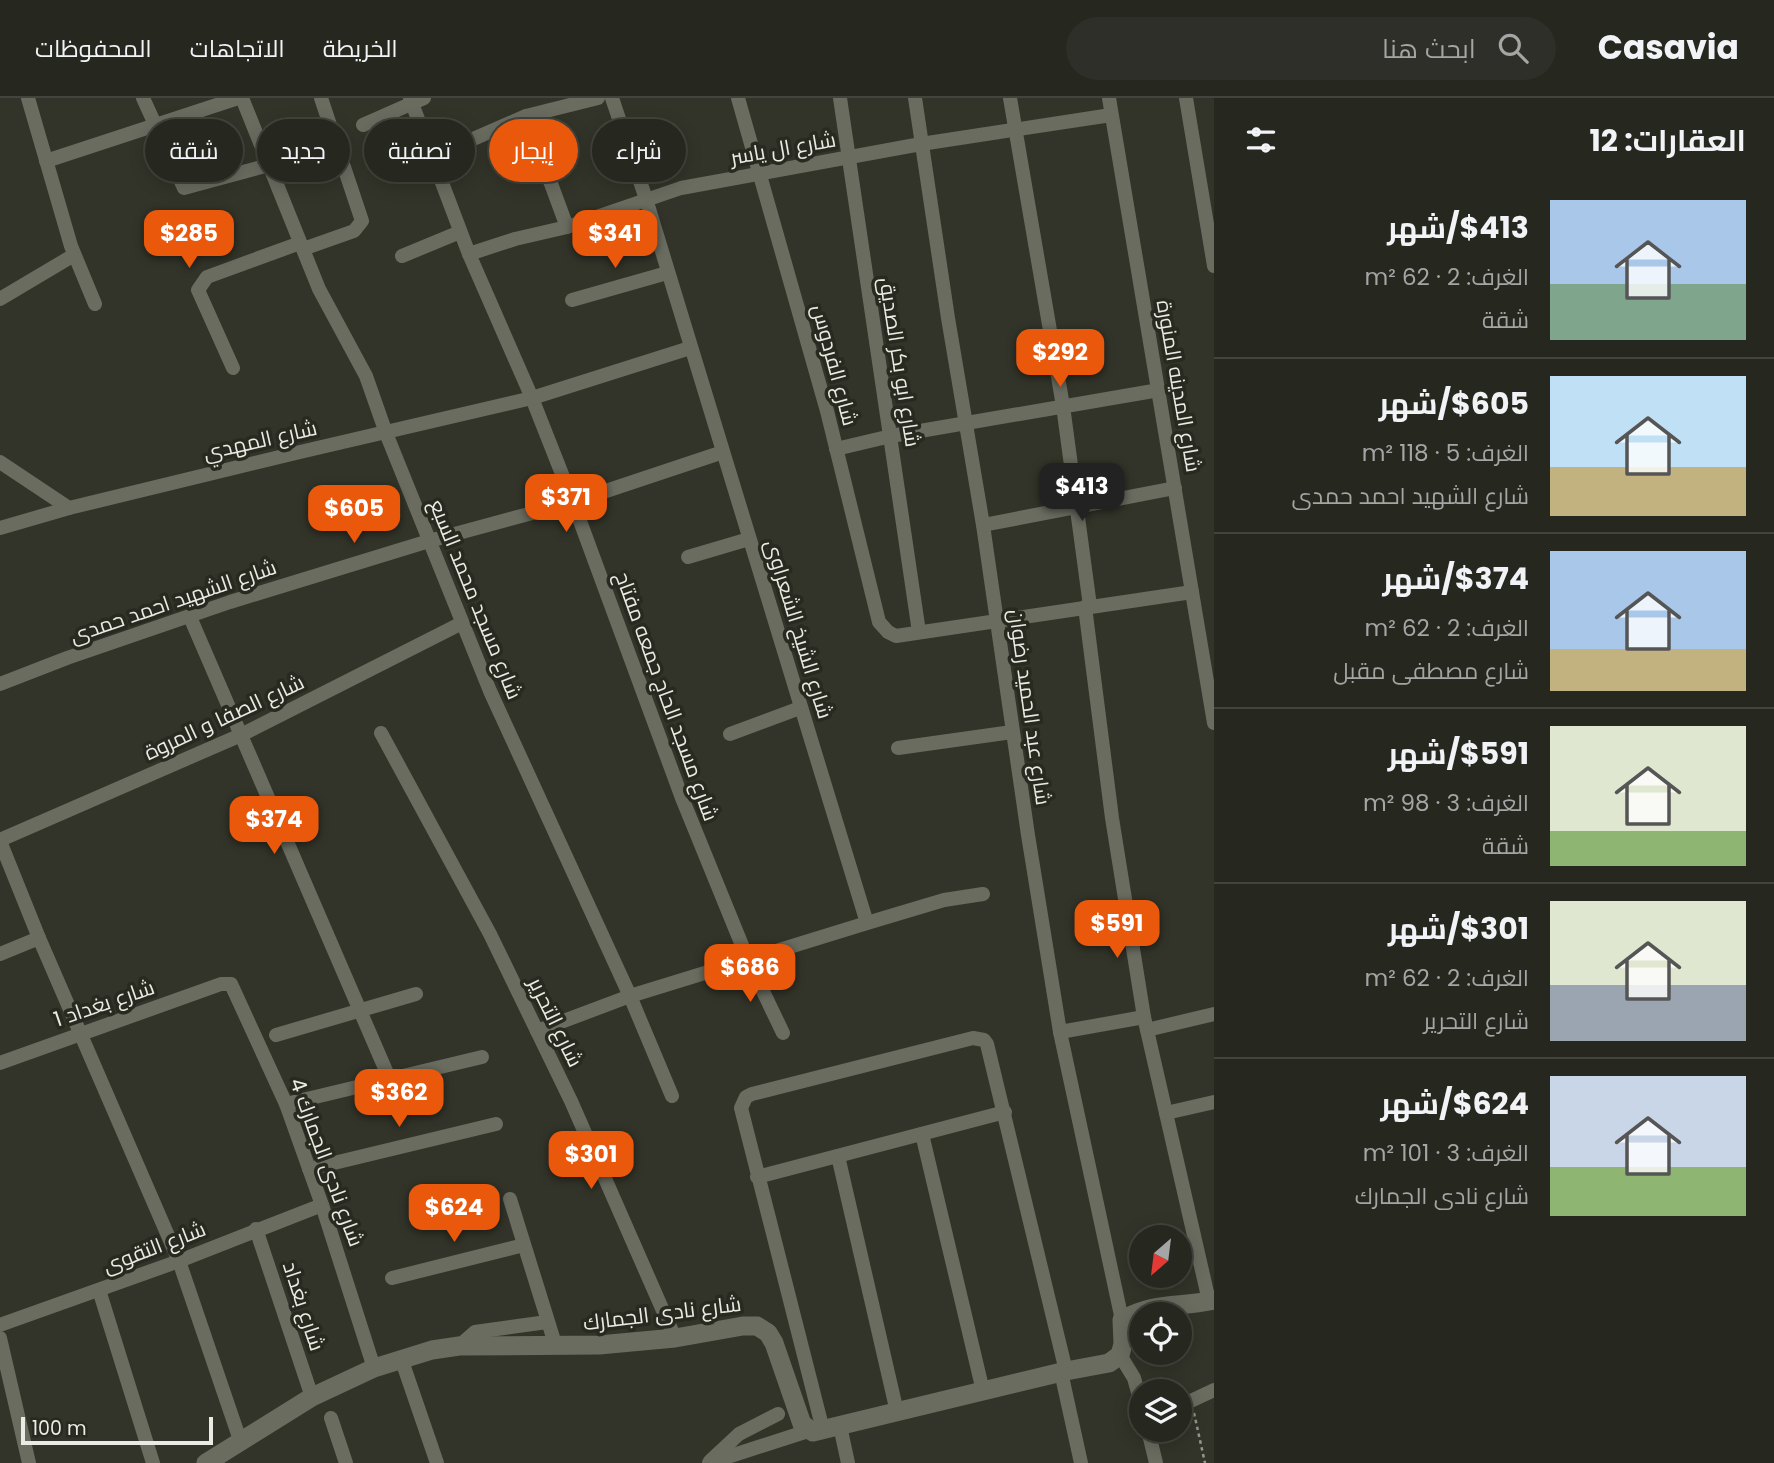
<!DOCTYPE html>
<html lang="ar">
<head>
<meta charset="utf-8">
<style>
  body { margin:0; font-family:Poppins,Cairo,sans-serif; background:#2e2f28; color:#f1f3f6; direction:rtl; height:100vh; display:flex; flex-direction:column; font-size:26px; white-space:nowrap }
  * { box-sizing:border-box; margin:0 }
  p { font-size:23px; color:#a4a5a4 }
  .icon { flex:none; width:38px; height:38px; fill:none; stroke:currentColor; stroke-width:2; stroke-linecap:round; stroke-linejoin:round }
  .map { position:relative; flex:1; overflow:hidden; direction:ltr }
  .panel { display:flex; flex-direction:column; background:#26271f; width:560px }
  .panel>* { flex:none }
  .top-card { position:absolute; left:21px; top:21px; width:665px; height:63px; direction:rtl; display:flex; gap:14px }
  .needle { width:46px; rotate:208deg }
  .controls { position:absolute; left:1129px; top:1127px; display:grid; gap:14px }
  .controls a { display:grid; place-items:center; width:63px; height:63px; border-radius:50%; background:#26271f; box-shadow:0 4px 18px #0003,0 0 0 2px #42443d; font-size:35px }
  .scale { position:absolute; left:21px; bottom:18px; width:192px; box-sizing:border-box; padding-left:7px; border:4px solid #e9ebe4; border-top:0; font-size:19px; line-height:24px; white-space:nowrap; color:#e9ebe4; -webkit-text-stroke:5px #282a20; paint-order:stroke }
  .price { position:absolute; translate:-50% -60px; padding:0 16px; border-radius:14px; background:#ea580c; color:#fff; font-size:23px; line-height:46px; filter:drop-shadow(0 2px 4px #0008) }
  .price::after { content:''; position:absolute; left:50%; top:42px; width:21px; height:16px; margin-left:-10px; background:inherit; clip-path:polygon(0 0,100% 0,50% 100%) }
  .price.on { background:#222; color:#fff }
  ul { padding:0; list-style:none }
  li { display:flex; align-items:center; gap:21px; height:175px; padding:0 28px }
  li+li { border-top:2px solid #42443d }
  li span { display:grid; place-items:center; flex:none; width:196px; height:140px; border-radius:0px; color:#555 }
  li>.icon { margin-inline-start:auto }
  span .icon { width:84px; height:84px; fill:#fffc; stroke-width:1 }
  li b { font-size:30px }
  h2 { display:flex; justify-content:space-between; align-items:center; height:84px; padding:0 28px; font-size:30px }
  .tag { padding:0 24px; border-radius:32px; background:#26271f; box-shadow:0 4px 18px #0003,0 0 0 2px #42443d; font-size:24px; line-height:63px }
  .tag.on { background:#ea580c; color:#fff }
  header { display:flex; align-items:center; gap:42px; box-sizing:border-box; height:98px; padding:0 35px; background:#26271f; border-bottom:2px solid #42443d }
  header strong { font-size:33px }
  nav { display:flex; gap:38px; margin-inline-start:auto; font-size:24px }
  .search { width:490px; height:63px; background:#2e2f28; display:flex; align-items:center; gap:18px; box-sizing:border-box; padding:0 24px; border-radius:38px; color:#a4a5a4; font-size:26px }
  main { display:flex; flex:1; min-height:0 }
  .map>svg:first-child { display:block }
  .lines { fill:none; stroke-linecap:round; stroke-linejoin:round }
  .path { stroke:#95978e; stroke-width:2.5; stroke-dasharray:3.5 3.5; stroke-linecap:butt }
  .minor { stroke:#6a6c60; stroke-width:14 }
  .tertiary { stroke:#6a6c60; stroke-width:19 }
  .labels { text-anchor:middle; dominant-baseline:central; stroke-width:7; stroke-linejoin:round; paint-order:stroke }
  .street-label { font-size:21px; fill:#e9ebe4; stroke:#282a20 }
</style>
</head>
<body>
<header>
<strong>Casavia</strong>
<div class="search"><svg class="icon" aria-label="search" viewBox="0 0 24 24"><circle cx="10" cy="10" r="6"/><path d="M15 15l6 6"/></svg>ابحث هنا</div>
<nav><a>الخريطة</a><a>الاتجاهات</a><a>المحفوظات</a></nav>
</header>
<main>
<section class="panel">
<h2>العقارات: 12<svg class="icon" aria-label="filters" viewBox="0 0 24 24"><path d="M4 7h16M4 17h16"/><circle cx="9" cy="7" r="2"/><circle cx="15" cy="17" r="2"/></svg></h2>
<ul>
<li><span style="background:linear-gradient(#a9c7e8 60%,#7fa58c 0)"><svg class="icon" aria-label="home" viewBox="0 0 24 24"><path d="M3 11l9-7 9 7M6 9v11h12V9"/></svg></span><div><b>$413/شهر</b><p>الغرف: 2 · 62 m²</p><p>شقة</p></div></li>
<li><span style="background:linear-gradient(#bfe0f5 65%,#c2b280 0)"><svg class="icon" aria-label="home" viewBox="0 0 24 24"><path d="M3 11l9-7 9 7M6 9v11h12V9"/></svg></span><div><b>$605/شهر</b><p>الغرف: 5 · 118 m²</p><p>شارع الشهيد احمد حمدى</p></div></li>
<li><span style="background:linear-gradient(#a9c7e8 70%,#c2b280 0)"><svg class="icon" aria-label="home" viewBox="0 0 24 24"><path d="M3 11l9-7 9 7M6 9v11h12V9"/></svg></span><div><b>$374/شهر</b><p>الغرف: 2 · 62 m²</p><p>شارع مصطفى مقبل</p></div></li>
<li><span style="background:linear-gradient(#dfe7d0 75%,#8fb573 0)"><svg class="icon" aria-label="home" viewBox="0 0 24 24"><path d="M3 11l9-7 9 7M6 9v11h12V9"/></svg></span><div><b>$591/شهر</b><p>الغرف: 3 · 98 m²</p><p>شقة</p></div></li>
<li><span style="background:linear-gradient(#dfe7d0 60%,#9aa5b1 0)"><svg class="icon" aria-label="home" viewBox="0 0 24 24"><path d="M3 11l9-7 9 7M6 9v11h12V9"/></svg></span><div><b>$301/شهر</b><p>الغرف: 2 · 62 m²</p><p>شارع التحرير</p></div></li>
<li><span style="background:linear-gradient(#c9d6e8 65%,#8fb573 0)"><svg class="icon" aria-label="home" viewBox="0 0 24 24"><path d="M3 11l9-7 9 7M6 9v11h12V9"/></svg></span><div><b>$624/شهر</b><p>الغرف: 3 · 101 m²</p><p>شارع نادى الجمارك</p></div></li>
</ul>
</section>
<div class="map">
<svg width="1214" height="1365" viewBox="0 0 1214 1365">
  <rect width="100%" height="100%" fill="#323429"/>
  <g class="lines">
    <path class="path" d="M1194,1315L1205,1365"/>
    <g class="minor">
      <path d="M28,0L71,148L95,206"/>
      <path d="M143,0L184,90L269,67"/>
      <path d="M242,0L319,191L366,278L386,335L490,593L630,898L672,998"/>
      <path d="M410,0L469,156L532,300L573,404L682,700L748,862L783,935"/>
      <path d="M612,0L646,101L867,825"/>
      <path d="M738,0L827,313L879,524L888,534L896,538L1192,494"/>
      <path d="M840,0L919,534"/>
      <path d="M915,0L948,220L983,427L1028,737L1060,934L1122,1222"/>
      <path d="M1010,0L1063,308L1090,508"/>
      <path d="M1109,0L1214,625"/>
      <path d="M1186,0L1214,168"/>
      <path d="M526,18L567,129"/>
      <path d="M363,27L424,0"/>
      <path d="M432,59L526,18L598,0"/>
      <path d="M46,63L238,0"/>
      <path d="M303,151L354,133L362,123L321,0"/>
      <path d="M469,156L515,141L567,129L681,90L921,46L1111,17"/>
      <path d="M402,158L460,134"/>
      <path d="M0,201L74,157"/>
      <path d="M572,202L667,175"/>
      <path d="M233,270L198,192L207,179L300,145"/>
      <path d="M836,351L891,338L1159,292"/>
      <path d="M0,364L69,410"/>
      <path d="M983,427L1175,390"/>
      <path d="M0,430L69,410L300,354L532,300L690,250"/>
      <path d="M688,459L749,441"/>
      <path d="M1085,509L1112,720L1144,919L1209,1203"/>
      <path d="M190,519L390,982"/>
      <path d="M0,586L67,560L230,504L429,443L573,404L723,354"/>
      <path d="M381,635L490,836L571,1003L675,1240"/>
      <path d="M730,636L800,610"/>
      <path d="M898,650L1012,634"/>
      <path d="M0,742L241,637L462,525"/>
      <path d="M0,743L39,840L179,1163L240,1342"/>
      <path d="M0,856L39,840"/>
      <path d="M1147,932L1214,916"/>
      <path d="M537,933L630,898L867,825L944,802L983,796"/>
      <path d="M1060,934L1144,919"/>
      <path d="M276,937L416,896"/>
      <path d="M0,965L221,886H231L286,1006L322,1107L374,1270"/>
      <path d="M286,1006L482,959"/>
      <path d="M1166,1015L1214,1004"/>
      <path d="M922,1036L983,1293"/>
      <path d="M838,1058L897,1314"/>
      <path d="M309,1071L496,1026"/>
      <path d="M757,1079L1005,1014"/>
      <path d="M510,1101L556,1249"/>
      <path d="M256,1131L312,1299"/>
      <path d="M392,1180L524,1147"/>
      <path d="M99,1192L153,1365"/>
      <path d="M0,1227L179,1163L322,1107"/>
      <path d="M0,1240L29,1365"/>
      <path d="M459,1248L475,1234L547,1224"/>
      <path d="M1120,1257L1134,1280L1141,1305"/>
      <path d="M401,1260L437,1365"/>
      <path d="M1061,1274L1081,1365"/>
      <path d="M1180,1308L1214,1292"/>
      <path d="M331,1320L346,1365"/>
      <path d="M840,1328L848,1365"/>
      <path d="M823,1332L741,1010L746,999L752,996L973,940L984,942L987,946L1066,1273"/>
      <path d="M1148,1332L1156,1365"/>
      <path d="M710,1363L739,1336L778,1316"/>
      <path d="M709,1365L808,1333"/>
    </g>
    <path class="tertiary" d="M206,1365L312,1299L374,1270L432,1252L459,1248L599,1247L675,1240L743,1228H757L768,1235L774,1245L802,1326L813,1334L1066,1273L1109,1265L1120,1257L1123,1246L1122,1222C1157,1203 1178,1210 1214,1202"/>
  </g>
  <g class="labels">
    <g class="street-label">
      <text transform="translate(783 50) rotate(-10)">شارع ال ياسر</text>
      <text transform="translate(900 264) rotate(81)">شارع ابو بكر الصديق</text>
      <text transform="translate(835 267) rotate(75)">شارع الفردوس</text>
      <text transform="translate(1179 288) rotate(80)">شارع المدينه المنورة</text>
      <text transform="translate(260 342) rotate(-13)">شارع المهدي</text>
      <text transform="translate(476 501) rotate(68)">شارع مسجد محمد السبع</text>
      <text transform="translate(173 503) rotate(-19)">شارع الشهيد احمد حمدى</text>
      <text transform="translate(799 531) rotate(73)">شارع الشيخ الشعراوى</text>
      <text transform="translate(667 598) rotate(70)">شارع مسجد الحاج جمعه مفتاح</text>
      <text transform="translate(1030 609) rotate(82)">شارع عبد الحميد رضوان</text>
      <text transform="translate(224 619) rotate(-25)">شارع الصفا و المروة</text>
      <text transform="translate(104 905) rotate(-19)">شارع بغداد 1</text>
      <text transform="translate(556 924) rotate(64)">شارع التحرير</text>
      <text transform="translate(327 1064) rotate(70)">شارع نادى الجمارك 4</text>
      <text transform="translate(154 1149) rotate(-21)">شارع التقوى</text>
      <text transform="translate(304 1208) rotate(72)">شارع بغداد</text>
      <text transform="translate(662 1215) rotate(-7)">شارع نادى الجمارك</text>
    </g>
  </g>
</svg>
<div class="controls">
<a><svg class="needle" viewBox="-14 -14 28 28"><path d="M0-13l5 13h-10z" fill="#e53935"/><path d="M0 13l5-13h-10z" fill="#a4a5a4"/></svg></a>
<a><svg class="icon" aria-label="locate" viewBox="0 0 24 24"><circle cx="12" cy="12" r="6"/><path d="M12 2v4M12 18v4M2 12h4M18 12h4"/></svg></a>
<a><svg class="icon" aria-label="layers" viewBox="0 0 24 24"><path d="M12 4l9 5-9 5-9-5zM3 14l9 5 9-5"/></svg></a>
</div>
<div class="scale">100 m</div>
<b class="price" style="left:189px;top:172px">$285</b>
<b class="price" style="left:615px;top:172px">$341</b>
<b class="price" style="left:1060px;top:291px">$292</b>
<b class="price on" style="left:1082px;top:425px">$413</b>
<b class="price" style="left:566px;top:436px">$371</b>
<b class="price" style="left:354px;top:447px">$605</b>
<b class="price" style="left:274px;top:758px">$374</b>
<b class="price" style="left:1117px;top:862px">$591</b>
<b class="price" style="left:750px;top:906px">$686</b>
<b class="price" style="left:399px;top:1031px">$362</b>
<b class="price" style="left:591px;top:1093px">$301</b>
<b class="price" style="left:454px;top:1146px">$624</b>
<div class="top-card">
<a class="tag">شراء</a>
<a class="tag on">إيجار</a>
<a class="tag">تصفية</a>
<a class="tag">جديد</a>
<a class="tag">شقة</a>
</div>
</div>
</main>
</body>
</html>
